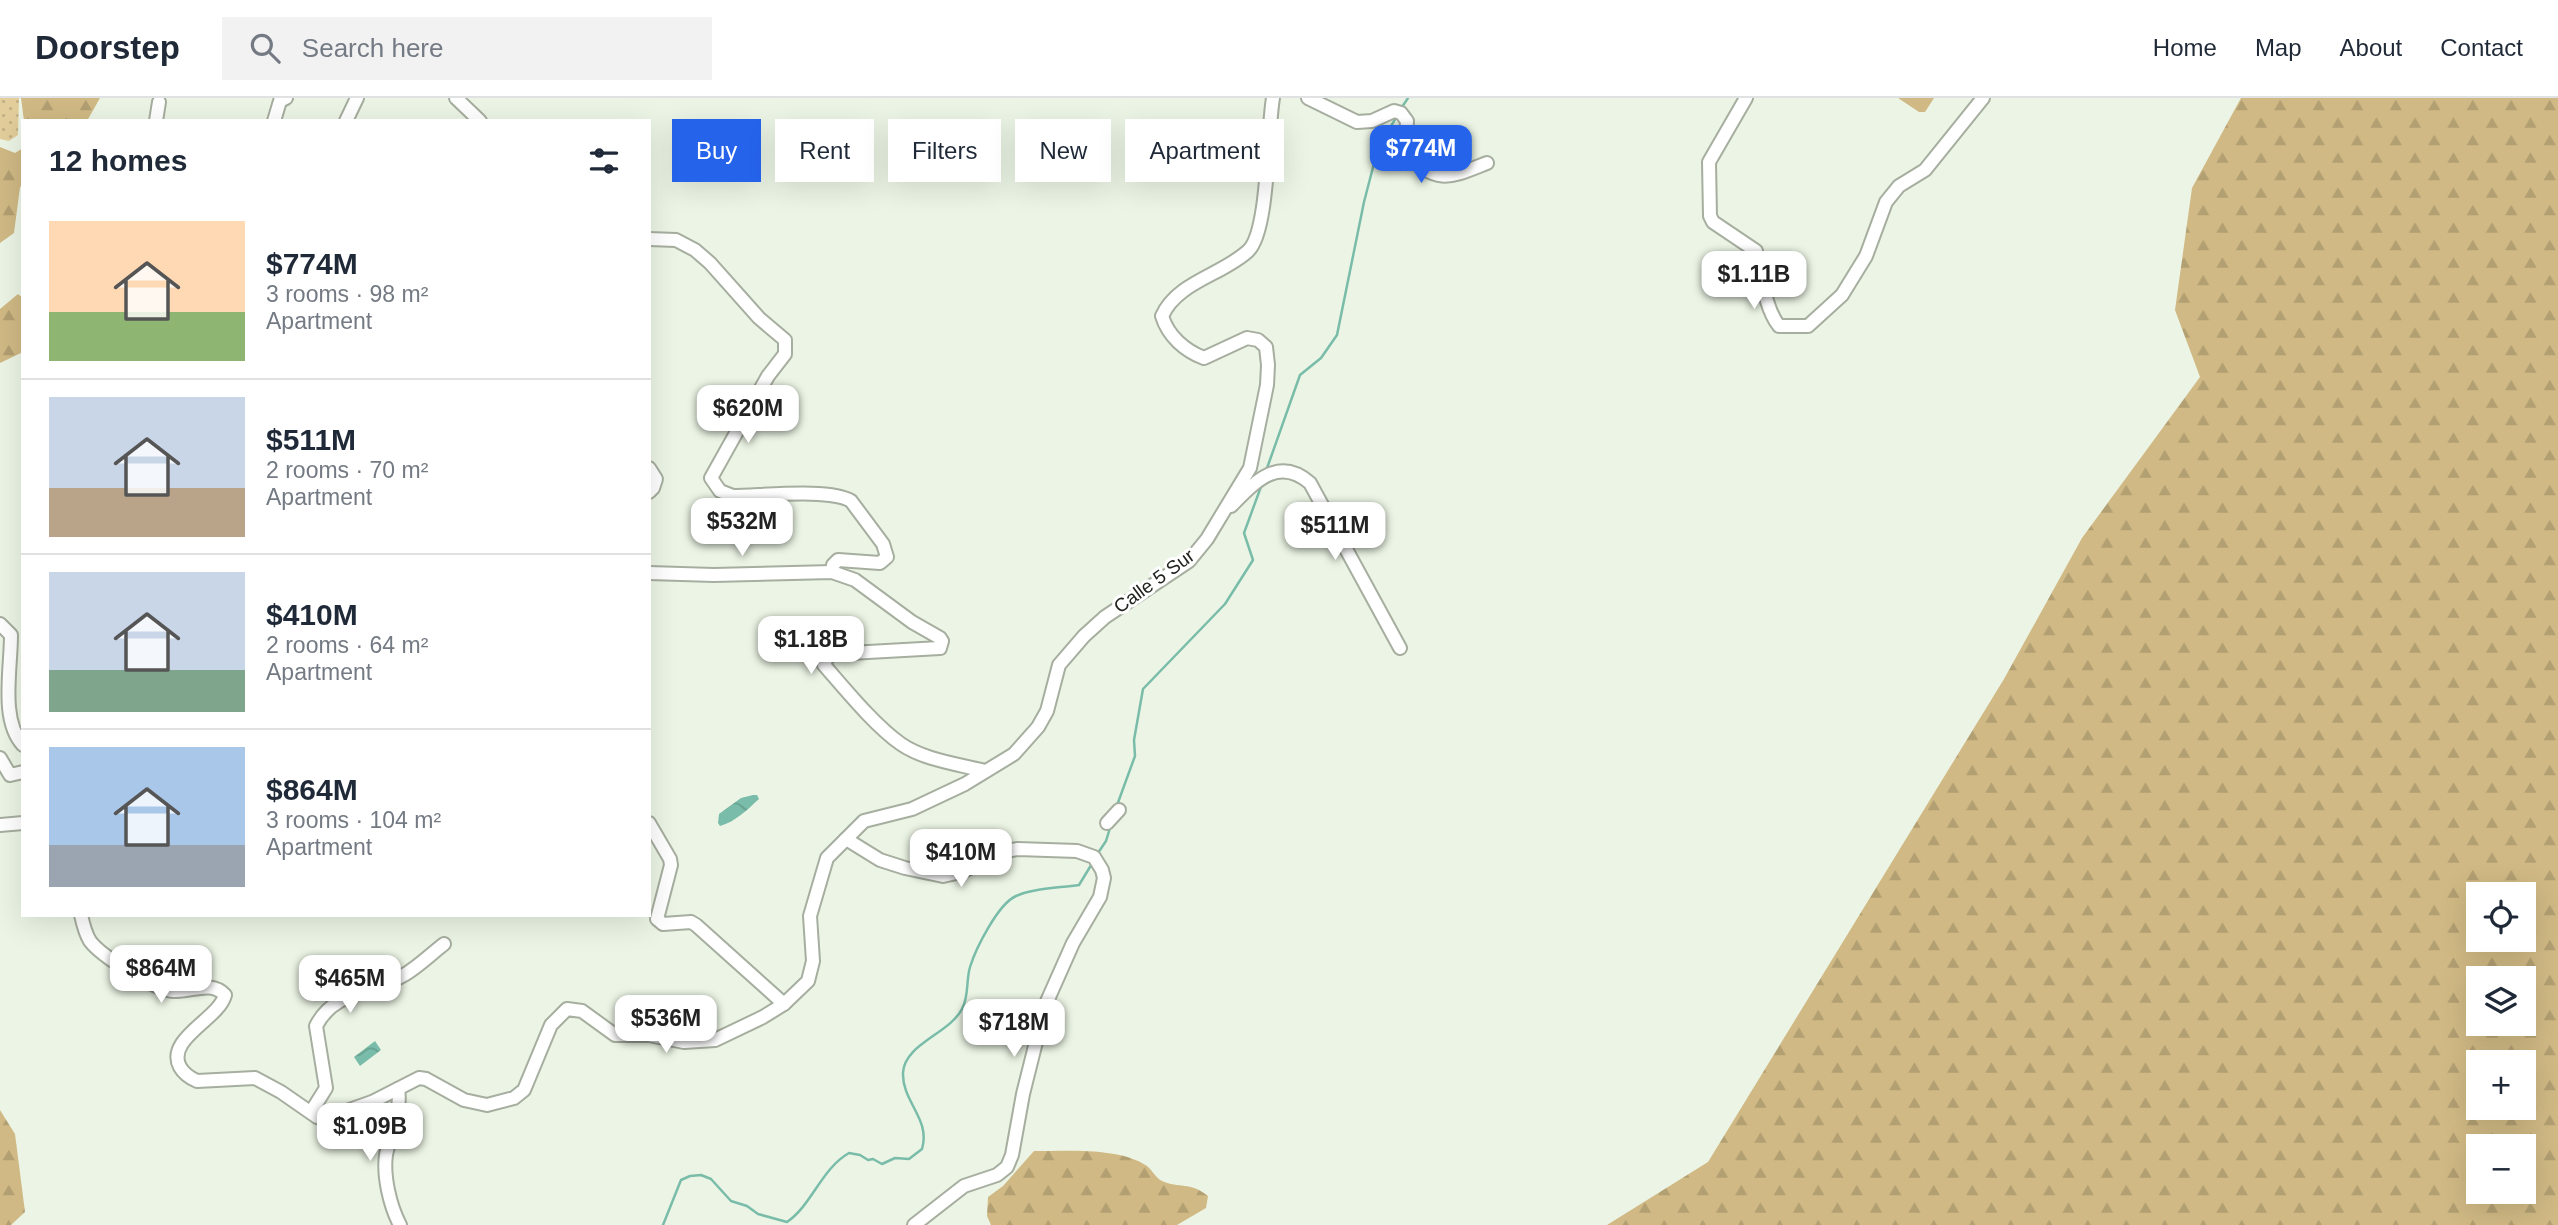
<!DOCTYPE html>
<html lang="en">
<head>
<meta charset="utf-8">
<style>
  body { margin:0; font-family:Arial,sans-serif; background:#f2f2f3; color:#1f2937; height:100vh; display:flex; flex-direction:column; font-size:26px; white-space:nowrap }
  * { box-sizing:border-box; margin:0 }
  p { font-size:23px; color:#747a83 }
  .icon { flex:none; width:38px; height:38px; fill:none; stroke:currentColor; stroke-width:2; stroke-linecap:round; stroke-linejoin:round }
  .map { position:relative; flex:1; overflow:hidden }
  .details { position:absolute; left:21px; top:21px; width:630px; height:798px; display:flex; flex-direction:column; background:#fff; border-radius:0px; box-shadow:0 7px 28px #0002 }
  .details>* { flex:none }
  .hud { position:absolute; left:672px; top:21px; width:665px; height:63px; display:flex; gap:14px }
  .controls { position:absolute; left:2466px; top:784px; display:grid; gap:14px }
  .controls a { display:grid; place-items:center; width:70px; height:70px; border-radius:0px; background:#fff; box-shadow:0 7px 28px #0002; font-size:35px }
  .price { position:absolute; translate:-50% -60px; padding:0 16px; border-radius:14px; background:#fff; color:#222; font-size:23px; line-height:46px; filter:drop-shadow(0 2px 4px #0008) }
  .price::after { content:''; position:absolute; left:50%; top:42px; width:21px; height:16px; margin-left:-10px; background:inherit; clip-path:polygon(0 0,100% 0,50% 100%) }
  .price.active { background:#2563eb; color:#fff }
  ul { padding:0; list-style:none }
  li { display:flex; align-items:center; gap:21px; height:175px; padding:0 28px }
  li+li { border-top:2px solid #e0e1e3 }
  li span { display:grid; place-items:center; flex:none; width:196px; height:140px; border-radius:0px; color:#555 }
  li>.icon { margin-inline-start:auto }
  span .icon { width:84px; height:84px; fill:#fffc; stroke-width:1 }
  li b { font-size:30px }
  h2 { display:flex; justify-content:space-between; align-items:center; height:84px; padding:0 28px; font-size:30px }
  .pill { padding:0 24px; border-radius:0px; background:#fff; box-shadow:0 7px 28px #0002; font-size:24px; line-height:63px }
  .pill.active { background:#2563eb; color:#fff }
  header { display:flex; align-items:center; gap:42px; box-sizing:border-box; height:98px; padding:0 35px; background:#fff; border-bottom:2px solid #e0e1e3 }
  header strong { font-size:33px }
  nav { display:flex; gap:38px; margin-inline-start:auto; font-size:24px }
  .search { width:490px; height:63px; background:#f2f2f3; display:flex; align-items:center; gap:18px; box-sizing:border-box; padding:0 24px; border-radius:0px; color:#747a83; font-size:26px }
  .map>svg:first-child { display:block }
  .grass { fill:url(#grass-dots) }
  .forest { fill:url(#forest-firs); fill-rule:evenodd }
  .water { fill:url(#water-waves) }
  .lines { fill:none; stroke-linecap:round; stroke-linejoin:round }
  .stream { stroke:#79bca9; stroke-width:2.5 }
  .minor-casing { stroke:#a6ae9f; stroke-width:16 }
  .minor { stroke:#fff; stroke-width:12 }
  .labels { text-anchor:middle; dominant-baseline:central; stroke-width:6; stroke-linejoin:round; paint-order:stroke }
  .street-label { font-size:19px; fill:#20231d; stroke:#fff }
</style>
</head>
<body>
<header>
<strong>Doorstep</strong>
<div class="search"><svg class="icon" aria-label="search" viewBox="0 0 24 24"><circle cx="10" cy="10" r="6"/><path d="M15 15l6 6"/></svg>Search here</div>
<nav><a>Home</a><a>Map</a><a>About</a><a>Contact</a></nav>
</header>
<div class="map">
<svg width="2558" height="1127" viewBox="0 0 2558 1127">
  <defs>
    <pattern id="grass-dots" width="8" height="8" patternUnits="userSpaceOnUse" patternTransform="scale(1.75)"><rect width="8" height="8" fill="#e2cd9b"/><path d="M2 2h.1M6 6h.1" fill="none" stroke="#c2b085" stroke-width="1.8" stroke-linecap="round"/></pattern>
    <pattern id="forest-firs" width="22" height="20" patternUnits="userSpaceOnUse" patternTransform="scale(1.75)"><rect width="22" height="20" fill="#d0b984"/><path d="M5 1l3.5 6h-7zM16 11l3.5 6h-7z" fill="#b29f72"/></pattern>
    <pattern id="water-waves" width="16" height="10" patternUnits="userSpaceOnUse" patternTransform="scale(1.75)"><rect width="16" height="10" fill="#79bca9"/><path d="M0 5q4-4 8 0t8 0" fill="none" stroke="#68a191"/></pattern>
  </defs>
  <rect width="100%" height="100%" fill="#ecf5e5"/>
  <path class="grass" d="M0,0H19L18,37L9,43L0,41Z"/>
  <g class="forest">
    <path d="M21,0H100L87,23H24Z"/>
    <path d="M1898,0H1934L1925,14H1919Z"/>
    <path d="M2241,0H2558V1127H1607L1708,1064L2004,581L2082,440L2200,279L2175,212L2192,90ZM2524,796V842H2478V796ZM2478,880H2524V926H2478ZM2524,964V1010H2478V964ZM2478,1048H2524V1094H2478Z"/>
    <path d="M0,49L15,55L23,50V87L20,89L14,135L0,145Z"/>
    <path d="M18,196L23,200V254L0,265V211Z"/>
    <path d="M0,1012L15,1036L25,1114L11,1127H0Z"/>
    <path d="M1034,1053C1066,1053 1120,1049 1147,1068C1152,1072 1156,1080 1162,1083C1179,1091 1190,1083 1208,1098L1206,1110L1177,1127H991L987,1118L988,1099L1003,1088Z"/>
  </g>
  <g class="water">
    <path d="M753,697H757L759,701C748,711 735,724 720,728L718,725L719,716L741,700Z"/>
    <path d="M375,943L381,952L360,968L354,959Z"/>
  </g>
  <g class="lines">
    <g class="stream">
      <path d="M1402,9L1408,0"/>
      <path d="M1266,373L1300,277L1321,260L1337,237L1364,104L1378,50L1397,18"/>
      <path d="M1116,710L1135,658L1134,642L1143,591L1225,506L1253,462L1244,435L1262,386"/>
      <path d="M1096,758L1106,743L1110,730"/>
      <path d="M663,1127L681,1082L690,1078L701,1077L711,1081L731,1103L747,1108L758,1116L787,1124C812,1107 821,1071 849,1055L860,1057L868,1062L873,1061L882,1066L895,1060L909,1061L922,1051C931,1021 902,1004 903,975C904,946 949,936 962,911C969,899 966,882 970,869C976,850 998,806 1016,798C1034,790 1059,790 1079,787L1093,764"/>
    </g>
    <g class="minor-casing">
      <g id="minor">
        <path d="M456,0L480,23"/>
        <path d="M1308,0L1357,24L1372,23L1394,13L1401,15L1407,23L1405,55C1438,87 1449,80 1487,65"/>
        <path d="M1746,0L1709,64L1710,118L1713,124L1756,153C1762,176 1764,209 1779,228H1808L1842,197L1866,158L1886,104L1899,88L1925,72L1983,0"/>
        <path d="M156,23L159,4"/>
        <path d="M274,23L280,3L286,0"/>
        <path d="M346,23L357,0"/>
        <path d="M649,141L676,142L695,152L710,165L759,220L785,242V256L768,278L711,380L720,393L733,398C760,398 831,390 851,403L883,446L887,459L880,465L838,462L833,467L832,474"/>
        <path d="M649,370L656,381L653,390L649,394"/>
        <path d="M1231,408C1254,385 1278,357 1310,385L1400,550"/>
        <path d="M649,475L714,477L832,474L855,482L912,524L940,540L942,543L940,550L832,556L827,560L824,567C845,591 875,628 901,646C924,662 958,666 985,673"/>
        <path d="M0,526L11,537C11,572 0,622 23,647"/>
        <path d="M0,660L10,677L23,674"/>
        <path d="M649,725L670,761L671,767L657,821L663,826L691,824L696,827L784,906"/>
        <path d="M1107,725L1119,712"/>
        <path d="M0,727L23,725"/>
        <path d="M846,741L880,762L905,770L943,778L961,774L1006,753L1018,751L1077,753L1094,759L1102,772L1104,780L1100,799L1073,845L1045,908L1023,996L1012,1057L1007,1069L997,1077L964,1088L914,1127"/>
        <path d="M81,817C83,826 85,835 90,843C101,858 155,892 173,893C192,894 211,882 225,897C219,921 165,941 180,969C184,976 190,980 197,983L255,980L281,994L317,1019L324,1021L372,1004L419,980L426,981L464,1002L487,1007L514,1000L524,992L551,927L567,911L582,913L615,937H649L684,944L715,942L763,919L784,906L808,883L813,863L810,818L827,760L864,723L912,711L965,686L1014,656L1038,629L1047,613L1059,567L1084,538L1105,519L1189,463L1207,441L1250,370L1267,287L1268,267L1266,249L1258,242L1247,240L1204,260C1185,253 1168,238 1162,218C1177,184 1222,177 1248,153C1269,134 1267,34 1273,0"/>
        <path d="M398,991C402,1014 390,1035 386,1057C383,1078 390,1108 400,1127"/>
        <path d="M311,1014L326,990L316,928C334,892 375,895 404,877C418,869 431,856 444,846"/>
      </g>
    </g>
    <use href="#minor" class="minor"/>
  </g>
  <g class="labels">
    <g class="street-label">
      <text transform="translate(1154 483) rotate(-36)">Calle 5 Sur</text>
    </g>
  </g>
</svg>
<div class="controls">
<a><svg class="icon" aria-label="locate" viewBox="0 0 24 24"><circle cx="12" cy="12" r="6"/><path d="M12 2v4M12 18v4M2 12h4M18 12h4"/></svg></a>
<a><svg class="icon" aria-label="layers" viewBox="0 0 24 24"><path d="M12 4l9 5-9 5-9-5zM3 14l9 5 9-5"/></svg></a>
<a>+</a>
<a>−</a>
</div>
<b class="price active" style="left:1421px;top:87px">$774M</b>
<b class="price" style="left:1754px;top:213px">$1.11B</b>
<b class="price" style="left:748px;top:347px">$620M</b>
<b class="price" style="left:742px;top:460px">$532M</b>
<b class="price" style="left:1335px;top:464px">$511M</b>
<b class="price" style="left:811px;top:578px">$1.18B</b>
<b class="price" style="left:961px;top:791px">$410M</b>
<b class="price" style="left:161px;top:907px">$864M</b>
<b class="price" style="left:350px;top:917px">$465M</b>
<b class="price" style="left:666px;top:957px">$536M</b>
<b class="price" style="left:1014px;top:961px">$718M</b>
<b class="price" style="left:370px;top:1065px">$1.09B</b>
<div class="hud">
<a class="pill active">Buy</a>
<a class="pill">Rent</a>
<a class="pill">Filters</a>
<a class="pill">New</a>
<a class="pill">Apartment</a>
</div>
<section class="details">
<h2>12 homes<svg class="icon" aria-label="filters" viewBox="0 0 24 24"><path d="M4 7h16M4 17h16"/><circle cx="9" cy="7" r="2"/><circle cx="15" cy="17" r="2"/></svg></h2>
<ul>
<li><span style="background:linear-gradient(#ffd9b3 65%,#8fb573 0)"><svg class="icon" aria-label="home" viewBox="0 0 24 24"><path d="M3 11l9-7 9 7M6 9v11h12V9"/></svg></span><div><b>$774M</b><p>3 rooms · 98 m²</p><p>Apartment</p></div></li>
<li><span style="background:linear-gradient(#c9d6e8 65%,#b9a48a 0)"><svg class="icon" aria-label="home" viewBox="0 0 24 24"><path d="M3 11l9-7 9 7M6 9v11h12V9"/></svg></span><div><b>$511M</b><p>2 rooms · 70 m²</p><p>Apartment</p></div></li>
<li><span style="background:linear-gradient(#c9d6e8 70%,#7fa58c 0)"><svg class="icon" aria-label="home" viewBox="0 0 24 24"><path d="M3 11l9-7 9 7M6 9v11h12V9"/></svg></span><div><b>$410M</b><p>2 rooms · 64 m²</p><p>Apartment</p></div></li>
<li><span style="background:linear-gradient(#a9c7e8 70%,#9aa5b1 0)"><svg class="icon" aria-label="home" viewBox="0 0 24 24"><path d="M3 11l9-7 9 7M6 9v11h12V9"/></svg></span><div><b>$864M</b><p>3 rooms · 104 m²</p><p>Apartment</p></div></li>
</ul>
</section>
</div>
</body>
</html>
